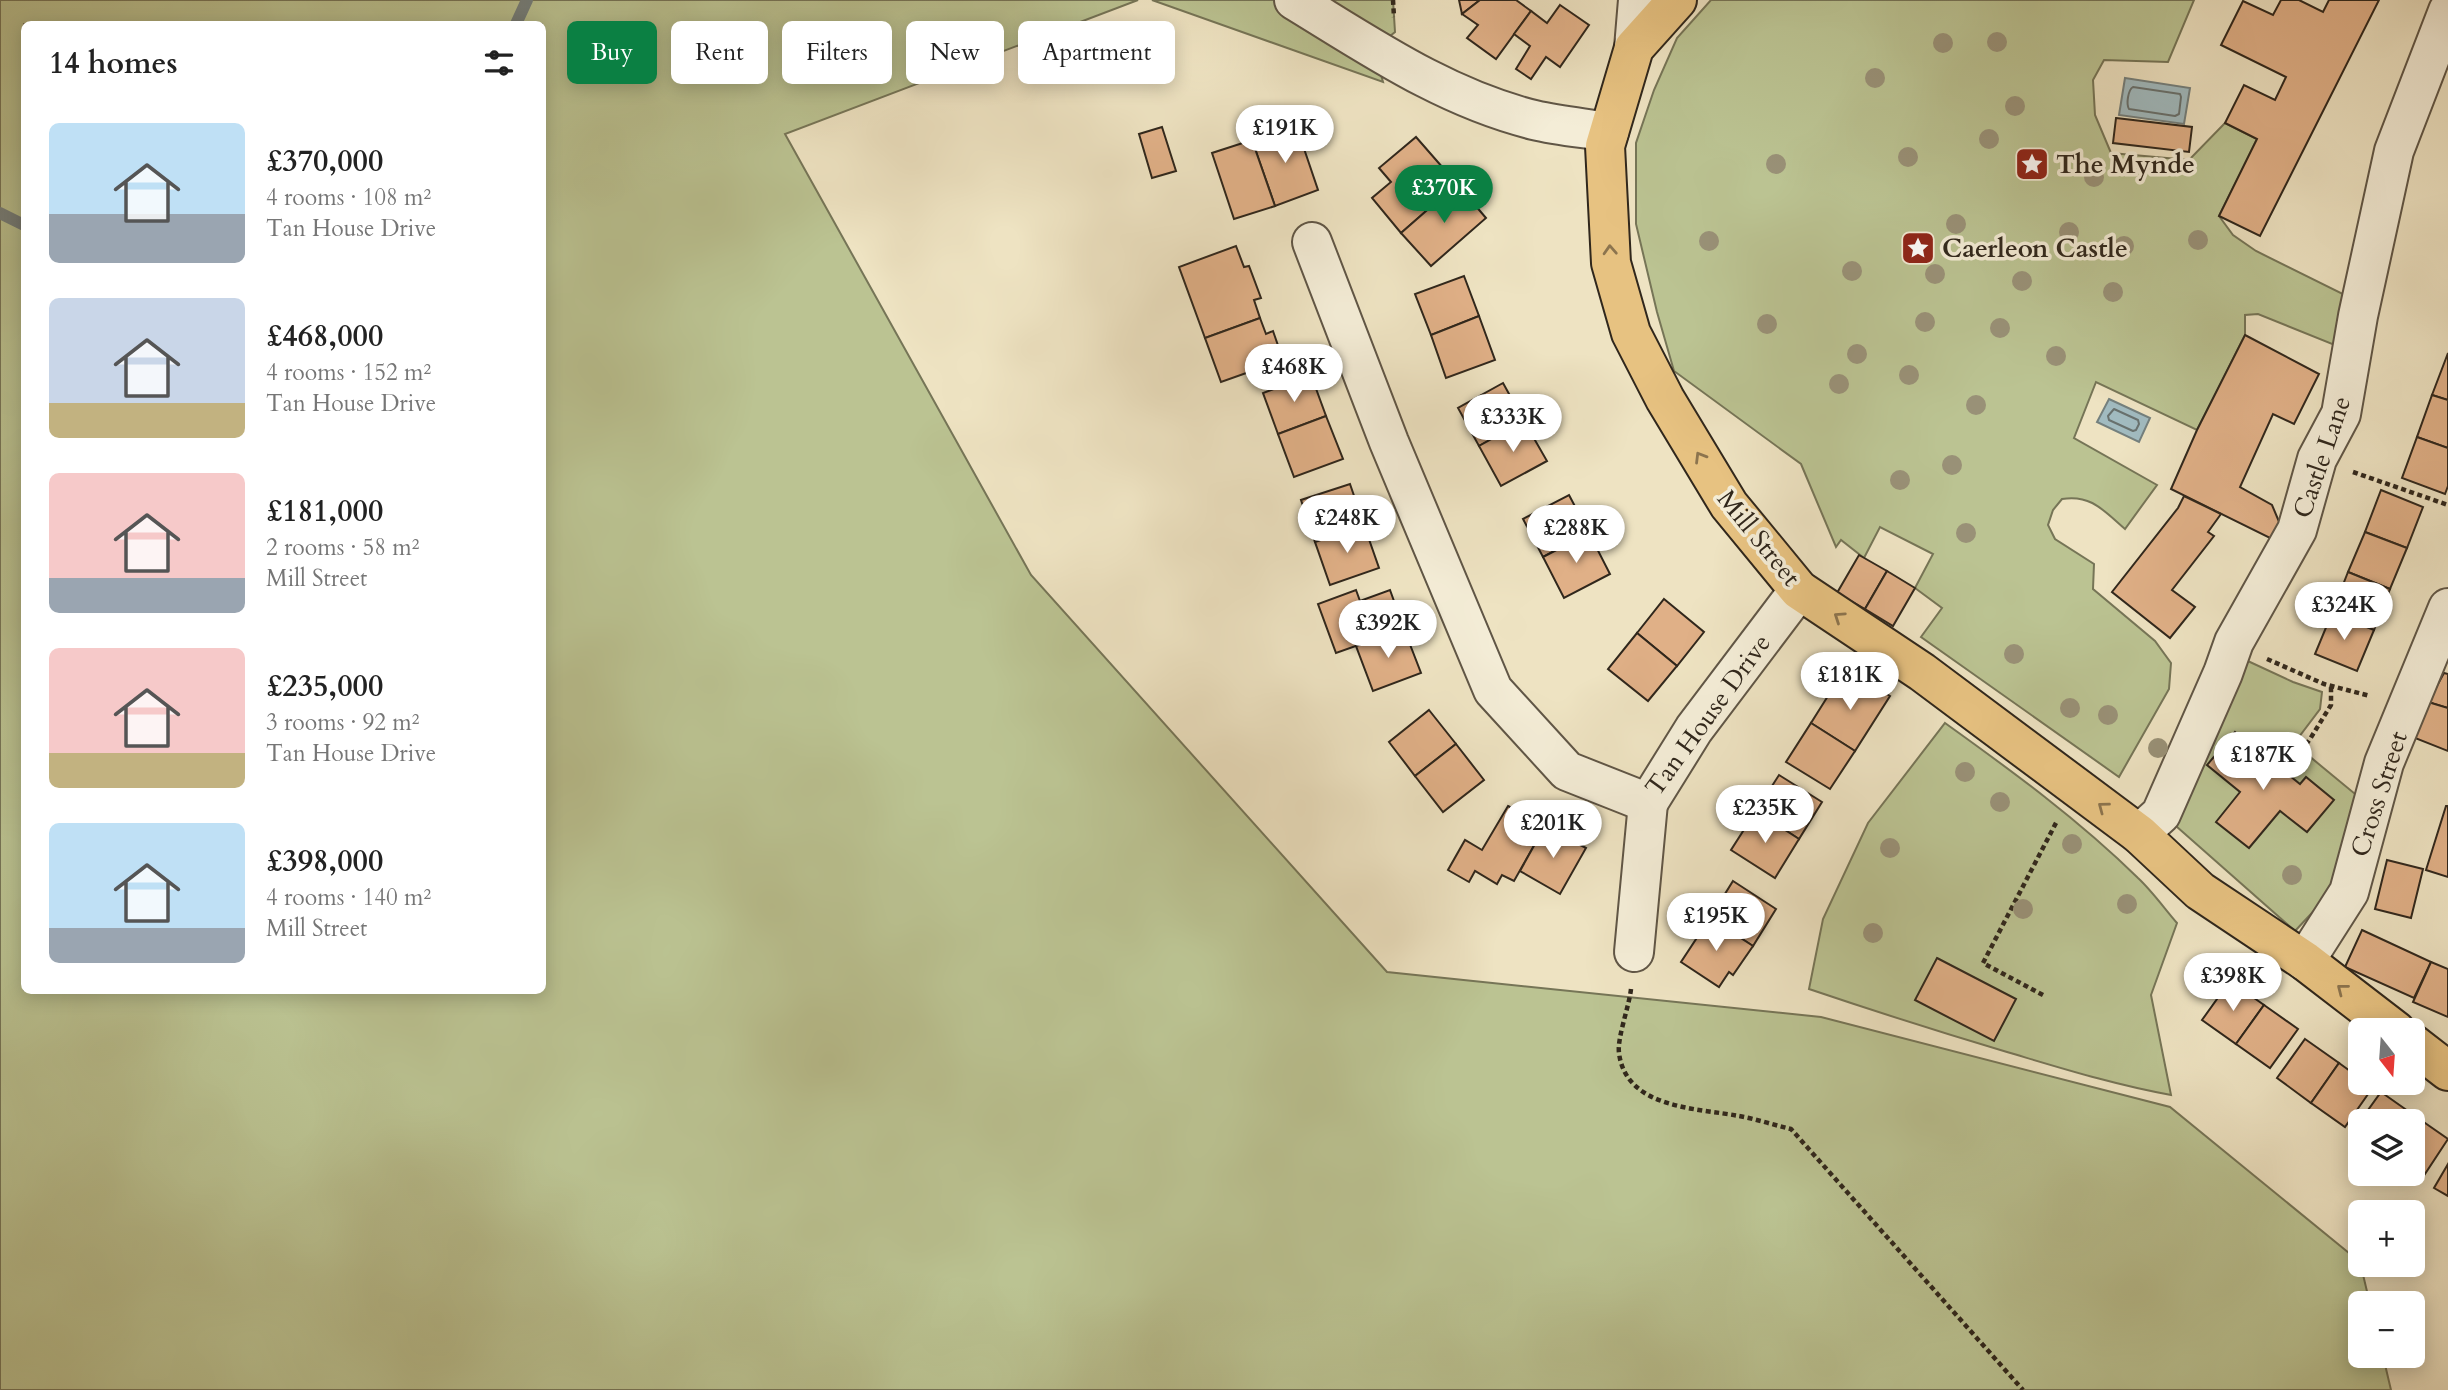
<!DOCTYPE html>
<html lang="en">
<head>
<meta charset="utf-8">
<style>
  body { margin:0; font-family:Cardo,serif; background:#f6f6f6; color:#222; height:100vh; display:flex; flex-direction:column; font-size:26px; white-space:nowrap }
  * { box-sizing:border-box; margin:0 }
  p { font-size:23px; color:#767676 }
  .icon { flex:none; width:38px; height:38px; fill:none; stroke:currentColor; stroke-width:2; stroke-linecap:round; stroke-linejoin:round }
  .map { position:relative; flex:1; overflow:hidden }
  .details { position:absolute; left:21px; top:21px; width:525px; height:973px; display:flex; flex-direction:column; background:#fff; border-radius:10px; box-shadow:0 4px 18px #0003 }
  .details>* { flex:none }
  .top-card { position:absolute; left:567px; top:21px; width:665px; height:63px; display:flex; gap:14px }
  .needle { width:46px; rotate:163deg }
  .tools { position:absolute; left:2348px; top:1018px; display:grid; gap:14px }
  .tools a { display:grid; place-items:center; width:77px; height:77px; border-radius:10px; background:#fff; box-shadow:0 4px 18px #0003; font-size:35px }
  .price { position:absolute; translate:-50% -60px; padding:0 16px; border-radius:24px; background:#fff; color:#222; font-size:23px; line-height:46px; filter:drop-shadow(0 2px 4px #0008) }
  .price::after { content:''; position:absolute; left:50%; top:42px; width:21px; height:16px; margin-left:-10px; background:inherit; clip-path:polygon(0 0,100% 0,50% 100%) }
  .price.active { background:#0b8043; color:#fff }
  ul { padding:0; list-style:none }
  li { display:flex; align-items:center; gap:21px; height:175px; padding:0 28px }
  li span { display:grid; place-items:center; flex:none; width:196px; height:140px; border-radius:10px; color:#555 }
  li>.icon { margin-inline-start:auto }
  span .icon { width:84px; height:84px; fill:#fffc; stroke-width:1 }
  li b { font-size:30px }
  h2 { display:flex; justify-content:space-between; align-items:center; height:84px; padding:0 28px; font-size:30px }
  .chip { padding:0 24px; border-radius:10px; background:#fff; box-shadow:0 4px 18px #0003; font-size:24px; line-height:63px }
  .chip.active { background:#0b8043; color:#fff }
  .map>svg:first-child { display:block }
  .green { fill:#bbc392; stroke:#767557; stroke-width:2; fill-rule:evenodd }
  .water { fill:#a1bbc0; stroke:#74807e; stroke-width:2 }
  .lines { fill:none; stroke-linecap:round; stroke-linejoin:round }
  .shore { stroke:#68716e; stroke-width:2 }
  .stream { stroke:#74807e; stroke-width:12 }
  .building { fill:#e0b087; stroke:#30271c; stroke-width:2 }
  .minor-casing { stroke:#605646; stroke-width:42 }
  .major-casing { stroke:#30271c; stroke-width:42 }
  .path { stroke:#30271c; stroke-width:4.5; stroke-dasharray:5 3.5; stroke-linecap:butt }
  .minor { stroke:#f4edd7; stroke-width:38 }
  .major { stroke:#e7c281; stroke-width:38 }
  .tree { fill:#999177 }
  .oneway { stroke:#8c744e }
  .labels { text-anchor:middle; dominant-baseline:central; stroke-width:7; stroke-linejoin:round; paint-order:stroke }
  .poi-label { font-size:26px; font-weight:bold; fill:#30271c; stroke:#f4edd7; text-anchor:start }
  .street-label { font-size:26px; fill:#30271c; stroke:#f4edd7 }
</style>
</head>
<body>
<div class="map">
<svg width="2448" height="1390" viewBox="0 0 2448 1390">
  <rect width="100%" height="100%" fill="#eee3c2"/>
  <filter id="stains"><feTurbulence type="fractalNoise" baseFrequency=".00286" numOctaves="4"/><feColorMatrix values="0 0 0 0 .2 0 0 0 0 .09 0 0 0 0 .02 0 0 0 .5 -.17"/></filter>
  <radialGradient id="worn" r=".72"><stop offset=".6" stop-color="#630" stop-opacity="0"/><stop offset="1" stop-color="#630" stop-opacity=".3"/></radialGradient>
  <g class="green">
    <path d="M0,0H1138L785,134L1031,575L1387,972L1821,1017L2170,1107L2360,1262L2370,1304H2361V1356H2383L2391,1390H0ZM24,24H542V990H24Z"/>
    <path d="M1152,0H1393L1395,32L1374,49L1383,82Z"/>
    <path d="M1711,0H2194L2168,62L2104,60L2093,80L2095,115L2111,153L2189,160L2225,123L2257,139L2219,216L2233,235L2256,251L2355,300L2342,348L2258,314L2245,315V335L2197,430L2096,382L2074,438L2157,485L2125,529C2104,511 2091,494 2062,499L2053,510L2048,525L2055,539L2094,564L2093,589L2155,641L2171,663L2169,689L2119,777L1921,637L1942,608L1915,588L1933,554L1880,527L1864,558L1841,540L1836,547L1801,464L1674,371L1657,312L1636,224V143L1654,90L1677,38Z"/>
    <path d="M2237,656L2293,682L2322,692L2320,709L2277,766L2291,777L2309,756L2360,798L2339,884L2295,931L2168,819Z"/>
    <path d="M1945,723C2012,771 2079,820 2138,878C2152,891 2164,908 2177,923L2151,995L2171,1095C2115,1085 2061,1068 2007,1052C1940,1032 1874,1011 1809,989L1823,919L1868,823Z"/>
  </g>
  <g class="water">
    <path d="M2125,78L2190,88L2184,124L2119,115Z"/>
    <path d="M2109,399L2150,418L2139,442L2097,422Z"/>
  </g>
  <g class="lines">
    <g class="shore">
      <path d="M2133,87L2180,94L2181,97L2179,114L2175,116L2129,109C2126,104 2128,90 2133,87Z"/>
      <path d="M2114,409L2138,420L2139,424L2136,430L2133,431L2109,420L2108,416Z"/>
    </g>
    <g class="stream">
      <path d="M516,24L527,0"/>
      <path d="M0,213L24,225"/>
    </g>
  </g>
  <g class="building">
    <path d="M1459,0H1480L1462,14Z"/>
    <path d="M1480,0H1516L1531,11L1496,59L1467,38L1478,25L1462,14Z"/>
    <path d="M2281,0H2299L2323,12L2329,0H2379L2260,236L2219,216L2257,139L2225,123L2244,85L2275,100L2286,77L2221,45L2243,1L2273,15Z"/>
    <path d="M1560,5L1589,25L1560,67L1546,57L1531,79L1516,69L1530,46L1514,34L1531,11L1547,23Z"/>
    <path d="M2116,118L2192,127L2189,152L2113,143Z"/>
    <path d="M1296,125L1318,190L1275,206L1252,140Z"/>
    <path d="M1162,127L1176,171L1152,178L1139,134Z"/>
    <path d="M1416,137L1457,184L1401,233L1372,198L1391,182L1379,168Z"/>
    <path d="M1252,140L1275,206L1234,219L1212,153Z"/>
    <path d="M1457,184L1486,218L1431,266L1401,233Z"/>
    <path d="M1236,246L1244,267L1249,266L1261,298L1254,300L1260,318L1205,338L1179,267Z"/>
    <path d="M1464,276L1479,316L1431,335L1415,294Z"/>
    <path d="M1479,316L1495,360L1446,378L1431,335Z"/>
    <path d="M1260,318L1266,334L1273,331L1283,360L1221,382L1205,338Z"/>
    <path d="M2245,335L2319,374L2294,424L2273,414L2240,487L2272,505L2280,524L2272,539L2171,489L2197,430Z"/>
    <path d="M2448,353V400L2432,395Z"/>
    <path d="M1311,375L1326,416L1278,434L1263,393Z"/>
    <path d="M1503,383L1524,421L1479,446L1458,408Z"/>
    <path d="M2432,395L2448,400V448L2417,437Z"/>
    <path d="M1326,416L1343,459L1294,477L1278,434Z"/>
    <path d="M1524,421L1547,461L1501,486L1479,446Z"/>
    <path d="M2417,437L2448,448V486L2445,494L2402,478Z"/>
    <path d="M1350,484L1364,525L1315,542L1301,500Z"/>
    <path d="M2381,490L2423,507L2407,548L2365,532Z"/>
    <path d="M1569,495L1589,533L1543,557L1523,519Z"/>
    <path d="M2184,496L2221,514L2208,532L2214,536L2172,590L2195,607L2170,638L2112,592L2178,508Z"/>
    <path d="M1364,525L1379,568L1330,585L1315,542Z"/>
    <path d="M2365,532L2407,548L2390,589L2348,572Z"/>
    <path d="M1589,533L1610,574L1564,598L1543,557Z"/>
    <path d="M1859,555L1887,571L1865,609L1837,593Z"/>
    <path d="M1887,571L1915,588L1893,626L1865,609Z"/>
    <path d="M2348,572L2390,589L2374,630L2332,613Z"/>
    <path d="M1356,590L1360,601L1390,590L1404,629L1336,653L1318,604Z"/>
    <path d="M1664,599L1704,632L1677,666L1637,633Z"/>
    <path d="M2332,613L2374,630L2357,671L2315,654Z"/>
    <path d="M1404,629L1421,673L1373,691L1356,646Z"/>
    <path d="M1637,633L1677,666L1648,701L1608,669Z"/>
    <path d="M2444,673L2448,674V708L2428,702Z"/>
    <path d="M1859,677L1890,696L1855,751L1811,723L1838,680L1852,688Z"/>
    <path d="M2428,702L2448,708V751L2415,738Z"/>
    <path d="M1429,710L1456,744L1415,776L1389,742Z"/>
    <path d="M1811,723L1855,751L1830,789L1786,762Z"/>
    <path d="M2235,732L2300,784L2306,777L2334,800L2307,832L2280,811L2249,848L2216,822L2240,792L2207,765Z"/>
    <path d="M1456,744L1484,780L1443,812L1415,776Z"/>
    <path d="M1779,775L1822,802L1799,839L1756,811Z"/>
    <path d="M1508,806L1545,826L1514,881L1502,875L1497,884L1475,871L1469,882L1448,870L1465,840L1482,850Z"/>
    <path d="M2446,806H2448V877L2426,870Z"/>
    <path d="M1756,811L1799,839L1775,878L1731,850Z"/>
    <path d="M1545,826L1586,848L1560,894L1520,871Z"/>
    <path d="M2387,860L2423,869L2411,918L2375,909Z"/>
    <path d="M1733,881L1776,909L1753,946L1710,918Z"/>
    <path d="M1710,918L1753,946L1733,975L1729,972L1719,987L1681,962Z"/>
    <path d="M2362,930L2431,962L2414,998L2345,967Z"/>
    <path d="M1937,958L2016,999L1994,1041L1915,1000Z"/>
    <path d="M2431,962L2448,969V1017L2413,1002Z"/>
    <path d="M2230,981L2264,1005L2236,1044L2202,1020Z"/>
    <path d="M2264,1005L2298,1029L2270,1068L2236,1044Z"/>
    <path d="M2305,1039L2339,1063L2311,1103L2277,1078Z"/>
    <path d="M2339,1063L2361,1079V1083H2368L2373,1087L2345,1127L2311,1103Z"/>
    <path d="M2381,1092L2415,1116L2411,1122H2361V1137L2353,1131Z"/>
    <path d="M2415,1116L2448,1139L2421,1180L2413,1174V1122H2411Z"/>
    <path d="M2448,1164V1196L2434,1188Z"/>
  </g>
  <g class="lines">
    <g class="minor-casing">
      <g id="minor">
        <path d="M1294,0C1371,47 1445,98 1534,120C1559,126 1585,128 1609,132"/>
        <path d="M1634,48L1638,0"/>
        <path d="M1312,242L1389,442L1493,690L1567,771L1648,803L1694,729L1799,590"/>
        <path d="M2139,834L2161,814L2223,673L2234,642L2297,530L2317,459L2341,414L2358,316L2394,151L2448,11"/>
        <path d="M1634,952L1648,803"/>
        <path d="M2305,961L2349,892L2384,763L2448,608"/>
      </g>
    </g>
    <g class="major-casing">
      <g id="major">
        <path d="M1677,0L1634,48L1605,146L1611,263L1631,333L1665,399L1729,505L1799,590L1922,672L2139,834L2200,891L2305,961L2396,1031"/>
        <path d="M2413,1044L2448,1071"/>
      </g>
    </g>
    <g class="path">
      <path d="M1393,0L1394,17"/>
      <path d="M2353,472L2448,505"/>
      <path d="M2267,659L2324,684L2370,696"/>
      <path d="M2286,772L2310,739L2331,705V686"/>
      <path d="M1631,989C1629,1007 1617,1038 1619,1053C1626,1109 1697,1108 1739,1116C1756,1119 1774,1125 1791,1129L2023,1390"/>
      <path d="M2043,995L1983,963L2057,821"/>
    </g>
    <use href="#minor" class="minor"/>
    <use href="#major" class="major"/>
  </g>
  <g class="tree">
    <circle cx="1997" cy="42" r="10"/>
    <circle cx="1943" cy="43" r="10"/>
    <circle cx="1875" cy="78" r="10"/>
    <circle cx="2015" cy="106" r="10"/>
    <circle cx="1989" cy="139" r="10"/>
    <circle cx="1908" cy="157" r="10"/>
    <circle cx="1776" cy="164" r="10"/>
    <circle cx="2094" cy="177" r="10"/>
    <circle cx="1956" cy="224" r="10"/>
    <circle cx="2069" cy="232" r="10"/>
    <circle cx="2198" cy="240" r="10"/>
    <circle cx="1709" cy="241" r="10"/>
    <circle cx="2124" cy="246" r="10"/>
    <circle cx="1852" cy="271" r="10"/>
    <circle cx="1935" cy="274" r="10"/>
    <circle cx="2022" cy="281" r="10"/>
    <circle cx="2113" cy="292" r="10"/>
    <circle cx="1925" cy="322" r="10"/>
    <circle cx="1767" cy="324" r="10"/>
    <circle cx="2000" cy="328" r="10"/>
    <circle cx="1857" cy="354" r="10"/>
    <circle cx="2056" cy="356" r="10"/>
    <circle cx="1909" cy="375" r="10"/>
    <circle cx="1839" cy="384" r="10"/>
    <circle cx="1976" cy="405" r="10"/>
    <circle cx="1952" cy="465" r="10"/>
    <circle cx="1900" cy="480" r="10"/>
    <circle cx="1966" cy="533" r="10"/>
    <circle cx="2014" cy="654" r="10"/>
    <circle cx="2070" cy="708" r="10"/>
    <circle cx="2108" cy="715" r="10"/>
    <circle cx="2158" cy="748" r="10"/>
    <circle cx="1965" cy="772" r="10"/>
    <circle cx="2000" cy="802" r="10"/>
    <circle cx="2072" cy="844" r="10"/>
    <circle cx="1890" cy="848" r="10"/>
    <circle cx="2292" cy="875" r="10"/>
    <circle cx="2127" cy="904" r="10"/>
    <circle cx="2023" cy="909" r="10"/>
    <circle cx="1873" cy="933" r="10"/>
  </g>
  <defs><path id="oneway-chevron" d="M-2-3.5L2.5 0L-2 3.5" fill="none" stroke-width="1.6" stroke-linecap="round" stroke-linejoin="round" transform="scale(1.75)"/></defs>
  <g class="oneway">
    <use href="#oneway-chevron" transform="translate(1610 250) rotate(-93)"/>
    <use href="#oneway-chevron" transform="translate(1700 457) rotate(-121)"/>
    <use href="#oneway-chevron" transform="translate(1839 617) rotate(-146)"/>
    <use href="#oneway-chevron" transform="translate(2103 807) rotate(-143)"/>
    <use href="#oneway-chevron" transform="translate(2342 989) rotate(-142)"/>
  </g>
  <defs>
    <g id="sight-square" transform="scale(1.75)"><rect x="-9" y="-9" width="18" height="18" rx="4" fill="#8f2418" stroke="#f4edd7"/><path d="M0-6L1.8-2.2L6-1.7L2.9 1.2L3.7 5.4L0 3.3L-3.7 5.4L-2.9 1.2L-6-1.7L-1.8-2.2Z" fill="#fff"/></g>
  </defs>
  <g fill-rule="evenodd">
    <use href="#sight-square" x="2032" y="164"/>
    <use href="#sight-square" x="1918" y="248"/>
  </g>
  <g class="labels">
    <g class="poi-label">
      <text x="2056" y="164">The Mynde</text>
      <text x="1942" y="248">Caerleon Castle</text>
    </g>
    <g class="street-label">
      <text transform="translate(2322 457) rotate(-71)">Castle Lane</text>
      <text transform="translate(1759 538) rotate(51)">Mill Street</text>
      <text transform="translate(1708 715) rotate(-54)">Tan House Drive</text>
      <text transform="translate(2379 794) rotate(-72)">Cross Street</text>
    </g>
  </g>
  <rect width="100%" height="100%" filter="url(#stains)"/>
  <rect width="100%" height="100%" fill="url(#worn)"/>
</svg>
<div class="tools">
<a><svg class="needle" viewBox="-14 -14 28 28"><path d="M0-13l5 13h-10z" fill="#e53935"/><path d="M0 13l5-13h-10z" fill="#767676"/></svg></a>
<a><svg class="icon" aria-label="layers" viewBox="0 0 24 24"><path d="M12 4l9 5-9 5-9-5zM3 14l9 5 9-5"/></svg></a>
<a>+</a>
<a>−</a>
</div>
<b class="price" style="left:1285px;top:165px">£191K</b>
<b class="price active" style="left:1444px;top:225px">£370K</b>
<b class="price" style="left:1294px;top:404px">£468K</b>
<b class="price" style="left:1513px;top:454px">£333K</b>
<b class="price" style="left:1347px;top:555px">£248K</b>
<b class="price" style="left:1576px;top:565px">£288K</b>
<b class="price" style="left:2344px;top:642px">£324K</b>
<b class="price" style="left:1388px;top:660px">£392K</b>
<b class="price" style="left:1850px;top:712px">£181K</b>
<b class="price" style="left:2263px;top:792px">£187K</b>
<b class="price" style="left:1765px;top:845px">£235K</b>
<b class="price" style="left:1553px;top:860px">£201K</b>
<b class="price" style="left:1716px;top:953px">£195K</b>
<b class="price" style="left:2233px;top:1013px">£398K</b>
<div class="top-card">
<a class="chip active">Buy</a>
<a class="chip">Rent</a>
<a class="chip">Filters</a>
<a class="chip">New</a>
<a class="chip">Apartment</a>
</div>
<section class="details">
<h2>14 homes<svg class="icon" aria-label="filters" viewBox="0 0 24 24"><path d="M4 7h16M4 17h16"/><circle cx="9" cy="7" r="2"/><circle cx="15" cy="17" r="2"/></svg></h2>
<ul>
<li><span style="background:linear-gradient(#bfe0f5 65%,#9aa5b1 0)"><svg class="icon" aria-label="home" viewBox="0 0 24 24"><path d="M3 11l9-7 9 7M6 9v11h12V9"/></svg></span><div><b>£370,000</b><p>4 rooms · 108 m²</p><p>Tan House Drive</p></div></li>
<li><span style="background:linear-gradient(#c9d6e8 75%,#c2b280 0)"><svg class="icon" aria-label="home" viewBox="0 0 24 24"><path d="M3 11l9-7 9 7M6 9v11h12V9"/></svg></span><div><b>£468,000</b><p>4 rooms · 152 m²</p><p>Tan House Drive</p></div></li>
<li><span style="background:linear-gradient(#f6c9c9 75%,#9aa5b1 0)"><svg class="icon" aria-label="home" viewBox="0 0 24 24"><path d="M3 11l9-7 9 7M6 9v11h12V9"/></svg></span><div><b>£181,000</b><p>2 rooms · 58 m²</p><p>Mill Street</p></div></li>
<li><span style="background:linear-gradient(#f6c9c9 75%,#c2b280 0)"><svg class="icon" aria-label="home" viewBox="0 0 24 24"><path d="M3 11l9-7 9 7M6 9v11h12V9"/></svg></span><div><b>£235,000</b><p>3 rooms · 92 m²</p><p>Tan House Drive</p></div></li>
<li><span style="background:linear-gradient(#bfe0f5 75%,#9aa5b1 0)"><svg class="icon" aria-label="home" viewBox="0 0 24 24"><path d="M3 11l9-7 9 7M6 9v11h12V9"/></svg></span><div><b>£398,000</b><p>4 rooms · 140 m²</p><p>Mill Street</p></div></li>
</ul>
</section>
</div>
</body>
</html>
